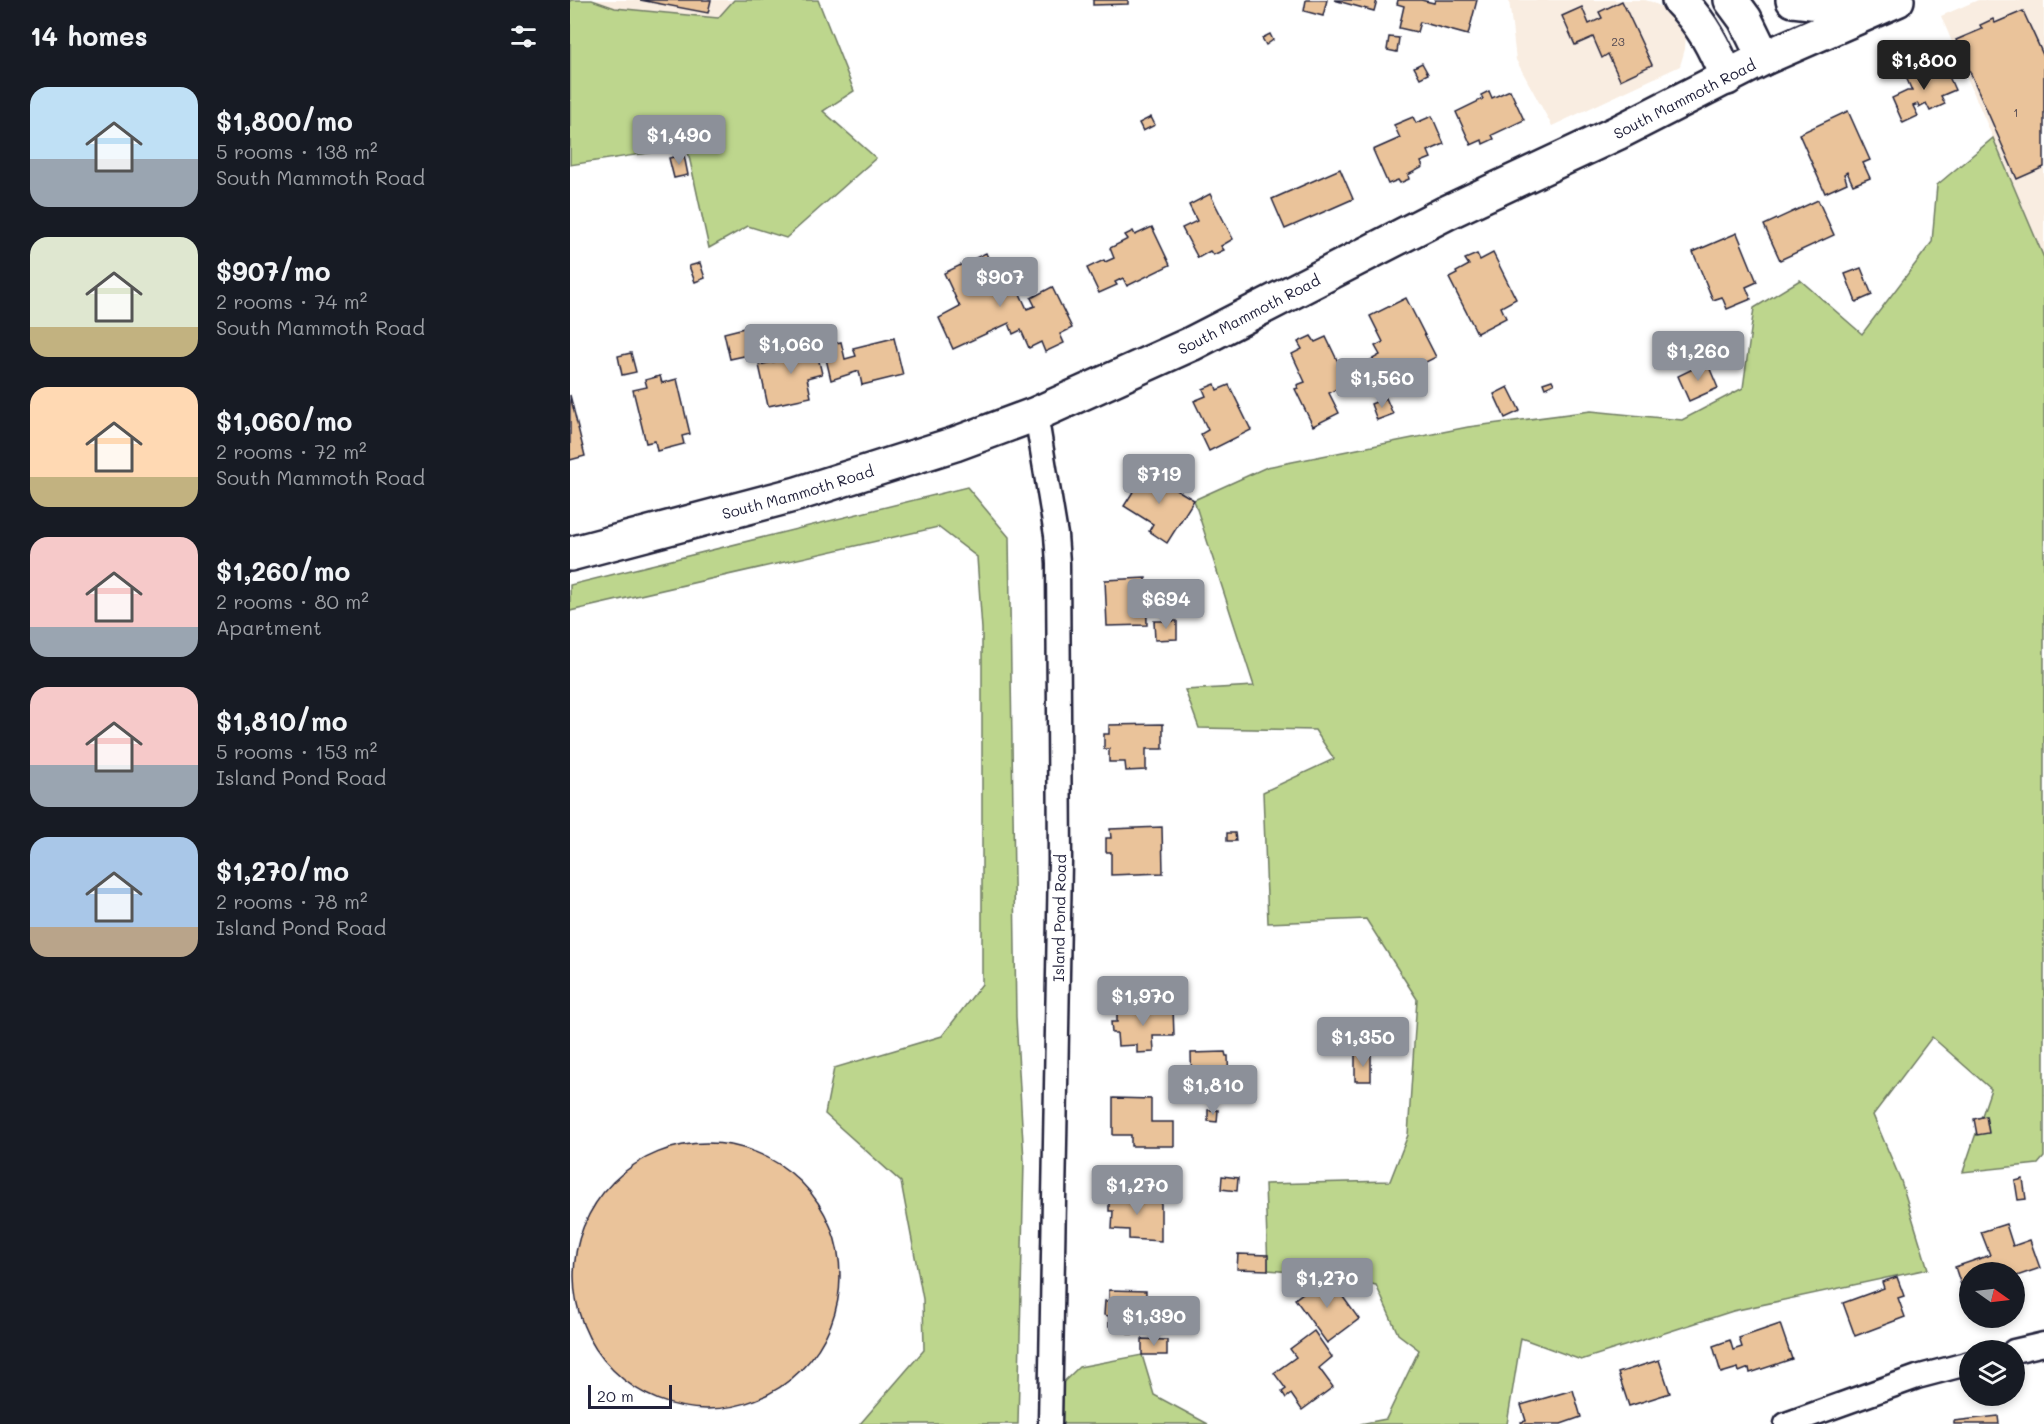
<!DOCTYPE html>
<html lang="en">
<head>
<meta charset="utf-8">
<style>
  body { margin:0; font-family:Mali,sans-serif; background:#242831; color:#f1f3f6; height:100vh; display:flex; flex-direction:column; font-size:22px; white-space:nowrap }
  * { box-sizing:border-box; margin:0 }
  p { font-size:20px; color:#9ea1a6 }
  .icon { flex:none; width:33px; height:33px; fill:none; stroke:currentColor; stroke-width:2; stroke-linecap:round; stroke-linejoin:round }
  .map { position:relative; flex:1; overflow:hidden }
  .side { display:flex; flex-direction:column; background:#171b24; width:570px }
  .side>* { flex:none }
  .needle { width:39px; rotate:104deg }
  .tools { position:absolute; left:1389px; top:1262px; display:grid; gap:12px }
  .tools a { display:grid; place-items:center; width:66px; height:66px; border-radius:50%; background:#171b24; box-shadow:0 3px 9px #0003; font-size:30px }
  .scale { position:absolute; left:18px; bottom:15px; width:84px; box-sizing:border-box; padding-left:6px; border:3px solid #22223b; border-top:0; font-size:16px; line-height:21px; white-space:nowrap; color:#22223b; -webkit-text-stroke:4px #fff; paint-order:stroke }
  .price { position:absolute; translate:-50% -51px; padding:0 14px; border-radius:6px; background:#8c9099; color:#fff; font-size:20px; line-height:39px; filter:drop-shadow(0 2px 3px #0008) }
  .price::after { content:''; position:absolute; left:50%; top:36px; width:18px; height:14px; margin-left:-9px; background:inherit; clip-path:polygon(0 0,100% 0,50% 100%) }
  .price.on { background:#222; color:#fff }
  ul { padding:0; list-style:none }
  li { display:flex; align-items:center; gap:18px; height:150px; padding:0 30px }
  li span { display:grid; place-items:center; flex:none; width:168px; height:120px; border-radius:18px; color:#555 }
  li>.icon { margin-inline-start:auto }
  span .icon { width:72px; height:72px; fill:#fffc; stroke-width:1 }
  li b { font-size:26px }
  h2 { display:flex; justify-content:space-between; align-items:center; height:72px; padding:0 30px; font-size:26px }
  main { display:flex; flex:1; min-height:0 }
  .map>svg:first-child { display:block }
  .built { fill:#f9ede1 }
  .green { fill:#bdd68d; stroke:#707c64; stroke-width:1.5 }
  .building { fill:#eac39a; stroke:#22223b; stroke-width:1.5 }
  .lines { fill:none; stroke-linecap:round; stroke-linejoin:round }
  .street-casing { stroke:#22223b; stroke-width:27 }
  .secondary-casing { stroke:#22223b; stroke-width:38 }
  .street { stroke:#fff; stroke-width:22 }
  .secondary { stroke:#fff; stroke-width:33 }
  .labels { text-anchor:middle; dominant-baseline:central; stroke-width:4.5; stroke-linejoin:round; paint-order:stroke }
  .number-label { font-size:12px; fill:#544a53 }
  .street-label { font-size:15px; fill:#22223b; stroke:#fff }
</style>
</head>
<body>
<main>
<section class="side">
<h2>14 homes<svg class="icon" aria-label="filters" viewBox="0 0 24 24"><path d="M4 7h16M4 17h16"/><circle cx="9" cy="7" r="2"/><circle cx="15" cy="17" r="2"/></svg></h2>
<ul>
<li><span style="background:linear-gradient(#bfe0f5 60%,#9aa5b1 0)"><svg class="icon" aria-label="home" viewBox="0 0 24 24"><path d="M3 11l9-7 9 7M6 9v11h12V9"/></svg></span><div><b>$1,800/mo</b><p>5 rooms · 138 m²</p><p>South Mammoth Road</p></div></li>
<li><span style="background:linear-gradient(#dfe7d0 75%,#c2b280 0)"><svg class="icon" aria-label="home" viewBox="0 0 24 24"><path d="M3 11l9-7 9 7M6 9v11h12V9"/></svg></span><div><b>$907/mo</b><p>2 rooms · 74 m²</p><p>South Mammoth Road</p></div></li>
<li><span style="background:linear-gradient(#ffd9b3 75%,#c2b280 0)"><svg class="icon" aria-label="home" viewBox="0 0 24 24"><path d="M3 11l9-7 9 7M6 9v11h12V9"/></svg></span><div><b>$1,060/mo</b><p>2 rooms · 72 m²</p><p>South Mammoth Road</p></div></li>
<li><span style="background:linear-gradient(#f6c9c9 75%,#9aa5b1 0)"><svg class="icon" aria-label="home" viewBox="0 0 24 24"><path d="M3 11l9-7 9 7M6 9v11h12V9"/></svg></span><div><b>$1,260/mo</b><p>2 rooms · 80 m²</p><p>Apartment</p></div></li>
<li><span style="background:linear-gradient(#f6c9c9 65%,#9aa5b1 0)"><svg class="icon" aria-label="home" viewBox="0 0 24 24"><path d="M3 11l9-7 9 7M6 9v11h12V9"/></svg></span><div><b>$1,810/mo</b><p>5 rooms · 153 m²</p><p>Island Pond Road</p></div></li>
<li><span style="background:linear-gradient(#a9c7e8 75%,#b9a48a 0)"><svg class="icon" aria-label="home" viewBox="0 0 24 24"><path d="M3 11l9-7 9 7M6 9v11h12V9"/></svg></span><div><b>$1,270/mo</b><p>2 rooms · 78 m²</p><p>Island Pond Road</p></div></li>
</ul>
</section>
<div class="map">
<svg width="1474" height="1424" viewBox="0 0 1474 1424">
  <rect width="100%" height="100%" fill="#fff"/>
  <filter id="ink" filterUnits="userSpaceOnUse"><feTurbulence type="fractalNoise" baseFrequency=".0167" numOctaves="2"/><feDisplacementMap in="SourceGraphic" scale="12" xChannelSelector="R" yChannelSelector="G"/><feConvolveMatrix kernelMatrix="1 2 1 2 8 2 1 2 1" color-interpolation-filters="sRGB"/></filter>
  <g filter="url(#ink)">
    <g class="built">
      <path d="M22,0H164L149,18L45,8Z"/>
      <path d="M939,0H1075L1082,2L1097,10L1109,20L1116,35L1115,49L1110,66L982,126L946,60Z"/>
      <path d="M1408,0H1474V258L1371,16Z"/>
    </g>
    <g class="green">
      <path d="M0,0H22L45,8L148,18L164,0H248L284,91L253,111L306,158L216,238L178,226L139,248L117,147L0,165Z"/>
      <path d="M1423,138L1474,258V1157L1468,1164L1393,1172L1421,1089L1362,1037L1303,1115L1331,1181L1358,1269L1163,1311L1011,1360L951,1338L937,1424H790L816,1419L849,1350L828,1334L806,1285L757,1275L698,1270L695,1184L820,1181L838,1135L847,999L796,919L698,923L693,792L764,759L745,730L629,728L615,690L684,686L624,500L697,467L898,427L1021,411L1112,420L1173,388L1184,308L1230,280L1292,334L1362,242L1367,185Z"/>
      <path d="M397,487L439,537L446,1017L454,1161L448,1424H290L354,1350L353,1299L331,1182L255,1114L264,1068L372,1036L412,984V629L407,557L368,527L0,611V585Z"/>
      <path d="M572,1355L584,1395L638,1424H480V1395L509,1367Z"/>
    </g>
    <g class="building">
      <path d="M70,0H141L138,13Z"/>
      <path d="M523,0H558V4L523,5Z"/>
      <path d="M736,0H757L753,16L734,11Z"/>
      <path d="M764,0H807L804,11Z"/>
      <path d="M828,0H851L864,3L865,0H907L898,35L850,22L847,32L829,28L834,6L827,4Z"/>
      <path d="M1052,1L1082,65L1050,80L1038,54L1032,58L1023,37L1005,45L992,16L1012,7L1019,24L1032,18L1029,12Z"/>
      <path d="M1453,11L1474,57V167L1447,179L1386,40L1412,29L1410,25L1423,19L1425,23Z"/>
      <path d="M700,34L703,40L696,45L692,38Z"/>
      <path d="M819,37L829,38L827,52L817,50Z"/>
      <path d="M1372,61L1385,90L1371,96L1375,104L1360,111L1356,103L1349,107L1348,104L1343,106L1348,116L1333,123L1322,98L1337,91H1342L1336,77L1350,71L1349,68L1357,65L1358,67Z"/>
      <path d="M852,63L858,74L850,78L844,67Z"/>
      <path d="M940,90L954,120L922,135L924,139L913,144L912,140L901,145L886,112L913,99L911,95L919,91L922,98Z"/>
      <path d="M1278,111L1300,160L1293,163L1300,178L1283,185L1277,172L1274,174L1277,183L1255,193L1229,134Z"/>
      <path d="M862,116L874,144L858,151L861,158L851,162L853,167L838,175L839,179L830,183L828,180L818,184L803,150L830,138L824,125L843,117L846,123Z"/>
      <path d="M581,117L585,125L573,131L569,123Z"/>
      <path d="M114,155L118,175L104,178L99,158Z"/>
      <path d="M770,169L783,199L715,229L702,199Z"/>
      <path d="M640,194L663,239L651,246L654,250L643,255L640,251L628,258L612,228L627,221L619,205Z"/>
      <path d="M1248,200L1264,235L1210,260L1194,225Z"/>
      <path d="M582,227L600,265L557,286L553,278L545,282L547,285L529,293L517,268L534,260L535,262L544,258L540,248L558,239L555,235L563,231L565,235Z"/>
      <path d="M1167,233L1187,282L1176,287L1181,299L1157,309L1152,297L1143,300L1123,252Z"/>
      <path d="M416,253L432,290L445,283L457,309L465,306L461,298L482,287L502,328L490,334L494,343L475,352L471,342L459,348L451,330L443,334L439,323L383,349L369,318L390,307L374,273Z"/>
      <path d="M923,253L946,299L931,307L936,318L907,333L879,278L887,274L886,272L899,265L895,259L907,254L910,260Z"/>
      <path d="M130,263L135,278L125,282L119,266Z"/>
      <path d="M1291,268L1302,295L1286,302L1275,274Z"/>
      <path d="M836,298L866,357L842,369L838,362L807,378L799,361L810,355L805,346L813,342L800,316Z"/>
      <path d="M182,326L188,353L160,359L154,333Z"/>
      <path d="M741,336L745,342L756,337L778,383L759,393L769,413L743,426L725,389L728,388L727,385L735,382L722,354L732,349L728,342Z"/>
      <path d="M324,338L333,375L292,385L289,371L261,380L253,346L271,342L275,359L286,356L283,348Z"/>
      <path d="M244,340L252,374L237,378L241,397L198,406L189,365L221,358L218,346Z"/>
      <path d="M61,353L66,372L52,375L48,356Z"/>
      <path d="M1137,362L1148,388L1119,401L1108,376Z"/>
      <path d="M90,376L92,383L107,379L120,434L112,436L114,444L87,451L85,441L76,443L63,390L77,387L75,380Z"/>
      <path d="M982,380L984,384L975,388L973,383Z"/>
      <path d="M645,384L647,390L659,385L681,430L639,451L631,434L638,430L624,401L636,396L633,389Z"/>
      <path d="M938,387L950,411L935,418L924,394Z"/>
      <path d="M0,395L15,456L0,460Z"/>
      <path d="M816,398L823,414L807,420L801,404Z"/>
      <path d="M576,471L624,500L597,543L579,531L583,524L554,506Z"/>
      <path d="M576,578L577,625L537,626L535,580Z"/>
      <path d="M584,621H607V639L585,640Z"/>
      <path d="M593,724V749H576V770L556,771L555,762H539V749H534V734H539V725Z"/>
      <path d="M592,827L593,873L541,875V852H536V838H541L540,829Z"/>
      <path d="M657,833H665L666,841H657Z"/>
      <path d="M603,1008L604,1036H583L584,1052L567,1053V1045L548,1046L547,1033H542L541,1022H547V1010Z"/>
      <path d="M655,1052L656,1056H658L659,1088L622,1089L621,1053Z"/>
      <rect x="785" y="1054" width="16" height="27"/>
      <path d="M543,1098L581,1099V1122H604V1146H561V1135H543Z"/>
      <path d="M638,1110H648L647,1122L638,1121Z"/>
      <path d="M1416,1116L1419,1133L1407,1135L1404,1119Z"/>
      <circle cx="137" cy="1276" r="133"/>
      <path d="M652,1176L668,1178L667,1191L651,1189Z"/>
      <path d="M1453,1179L1456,1199L1448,1200L1445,1181Z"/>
      <path d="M543,1194L591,1196V1241L559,1239V1230L542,1229L543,1211H539V1197H543Z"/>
      <path d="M1436,1224L1443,1246L1460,1240L1470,1268L1444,1277V1272H1400V1302L1397,1303L1385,1267L1420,1255L1411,1232Z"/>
      <path d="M668,1254L698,1255V1270L667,1269Z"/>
      <path d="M757,1275L789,1319L757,1343L725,1299Z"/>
      <path d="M1327,1277L1334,1296L1328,1298L1335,1317L1285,1336L1273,1303L1314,1288L1312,1282Z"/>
      <path d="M539,1290L576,1291L575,1334H558V1327L539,1326V1316L534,1315L535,1301H539Z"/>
      <path d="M1210,1324L1222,1359L1180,1373L1179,1368L1169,1372L1168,1368L1151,1373L1143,1346L1160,1340L1163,1350L1172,1347L1169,1338Z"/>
      <path d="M744,1331L762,1357L749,1368L763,1387L732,1410L721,1394L716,1398L712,1392L716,1389L704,1373L726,1357L720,1349Z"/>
      <path d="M572,1339L597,1340V1355H572Z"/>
      <path d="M1089,1360L1100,1393L1059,1406L1048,1373Z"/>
      <path d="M1003,1390L1011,1417L991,1424H952L951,1422L956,1421L951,1405Z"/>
      <path d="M1428,1416L1429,1424H1384V1421Z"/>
    </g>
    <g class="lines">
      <g class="street-casing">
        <g id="street">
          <path d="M466,414L486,535L488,563L490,861L480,1424"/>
          <path d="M1444,1351L1474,1344"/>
          <path d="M1216,1424L1347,1377L1400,1363"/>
        </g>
      </g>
      <g class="secondary-casing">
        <g id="secondary">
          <path d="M1109,0C1132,23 1145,48 1157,78"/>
          <path d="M1161,0L1175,19L1194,58"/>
          <path d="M1223,0L1267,5L1305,3"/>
          <path id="s1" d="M0,554L227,494L385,444L466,414L621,344L876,213L1047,133L1194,58L1327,0"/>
        </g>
      </g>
      <use href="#street" class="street"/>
      <use href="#secondary" class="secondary"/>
    </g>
  </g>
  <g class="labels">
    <g class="number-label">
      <text x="1048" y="41">23</text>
      <text x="1446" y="112">1</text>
    </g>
    <g class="street-label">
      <text stroke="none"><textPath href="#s1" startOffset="1208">South Mammoth Road</textPath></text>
      <text stroke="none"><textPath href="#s1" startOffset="722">South Mammoth Road</textPath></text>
      <text stroke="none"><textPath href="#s1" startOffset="236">South Mammoth Road</textPath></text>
      <text transform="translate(489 918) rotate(-89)">Island Pond Road</text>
    </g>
  </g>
</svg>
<div class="tools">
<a><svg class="needle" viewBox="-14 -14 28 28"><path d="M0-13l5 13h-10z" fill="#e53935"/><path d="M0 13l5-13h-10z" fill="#9ea1a6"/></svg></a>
<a><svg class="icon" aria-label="layers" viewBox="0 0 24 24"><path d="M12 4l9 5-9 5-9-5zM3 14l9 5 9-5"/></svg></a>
</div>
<div class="scale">20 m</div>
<b class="price on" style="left:1354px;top:91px">$1,800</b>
<b class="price" style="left:109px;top:166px">$1,490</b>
<b class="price" style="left:430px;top:308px">$907</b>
<b class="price" style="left:221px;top:375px">$1,060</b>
<b class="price" style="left:1128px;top:382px">$1,260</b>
<b class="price" style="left:812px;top:409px">$1,560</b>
<b class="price" style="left:589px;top:505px">$719</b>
<b class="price" style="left:596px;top:630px">$694</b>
<b class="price" style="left:573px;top:1027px">$1,970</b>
<b class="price" style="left:793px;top:1068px">$1,350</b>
<b class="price" style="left:643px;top:1116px">$1,810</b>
<b class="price" style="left:567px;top:1216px">$1,270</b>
<b class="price" style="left:757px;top:1309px">$1,270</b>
<b class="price" style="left:584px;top:1347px">$1,390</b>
</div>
</main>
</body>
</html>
